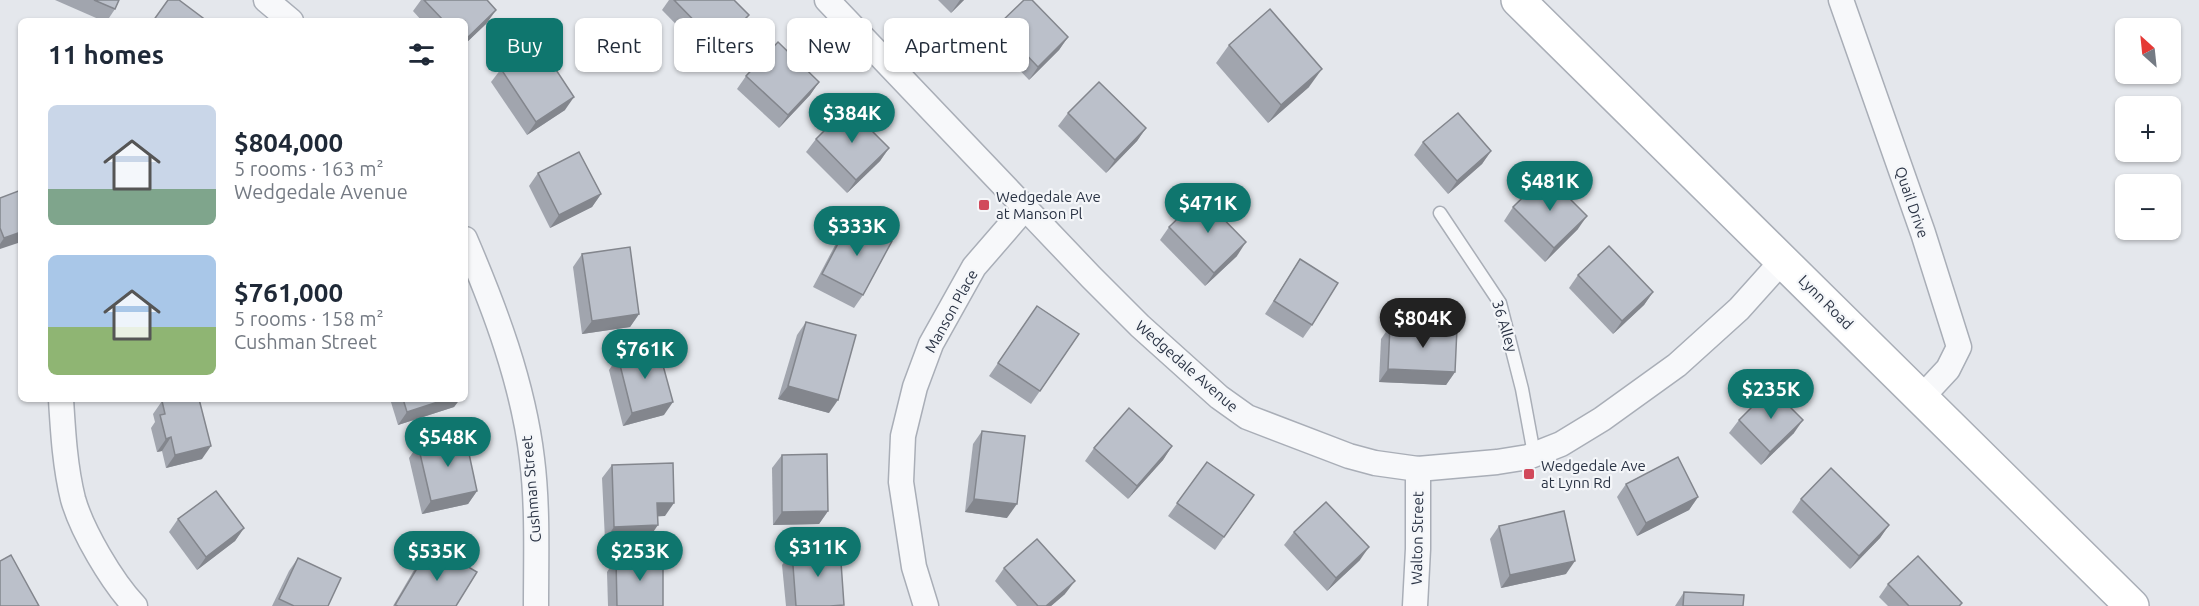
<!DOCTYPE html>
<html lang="en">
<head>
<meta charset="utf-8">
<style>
  body { margin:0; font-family:Ubuntu,sans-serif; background:#f6f6f7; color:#1f2937; height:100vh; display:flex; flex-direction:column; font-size:22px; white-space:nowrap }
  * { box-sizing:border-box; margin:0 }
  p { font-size:20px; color:#747a83 }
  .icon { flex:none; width:33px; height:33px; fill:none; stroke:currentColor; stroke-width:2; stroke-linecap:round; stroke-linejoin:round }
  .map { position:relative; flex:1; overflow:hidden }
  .details { position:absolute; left:18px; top:18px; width:450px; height:384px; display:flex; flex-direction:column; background:#fff; border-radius:9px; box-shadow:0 2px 4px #0004 }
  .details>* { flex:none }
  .banner { position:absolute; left:486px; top:18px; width:570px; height:54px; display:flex; gap:12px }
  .needle { width:39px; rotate:333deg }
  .controls { position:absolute; left:2115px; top:18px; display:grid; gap:12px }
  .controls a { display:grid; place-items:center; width:66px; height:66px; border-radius:9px; background:#fff; box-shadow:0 2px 4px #0004; font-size:30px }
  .price { position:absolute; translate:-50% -51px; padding:0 14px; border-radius:21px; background:#0f766e; color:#fff; font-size:20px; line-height:39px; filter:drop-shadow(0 2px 3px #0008) }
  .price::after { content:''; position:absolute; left:50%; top:36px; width:18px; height:14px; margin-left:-9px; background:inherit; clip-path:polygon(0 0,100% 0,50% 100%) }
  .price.current { background:#222; color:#fff }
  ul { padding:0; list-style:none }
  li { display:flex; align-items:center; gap:18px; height:150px; padding:0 30px }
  li span { display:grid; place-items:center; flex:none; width:168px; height:120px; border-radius:9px; color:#555 }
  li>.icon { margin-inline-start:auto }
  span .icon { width:72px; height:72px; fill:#fffc; stroke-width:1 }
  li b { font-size:26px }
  h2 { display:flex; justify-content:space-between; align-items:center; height:72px; padding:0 30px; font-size:26px }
  .chip { padding:0 21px; border-radius:9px; background:#fff; box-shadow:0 2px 4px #0004; font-size:21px; line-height:54px }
  .chip.current { background:#0f766e; color:#fff }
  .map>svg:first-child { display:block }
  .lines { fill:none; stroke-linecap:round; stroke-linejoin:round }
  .lane-casing { stroke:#a9aeb7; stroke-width:15 }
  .street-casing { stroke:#a9aeb7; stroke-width:27 }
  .secondary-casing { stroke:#a9aeb7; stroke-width:36 }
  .lane { stroke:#f7f8fa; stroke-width:12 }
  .street { stroke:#f7f8fa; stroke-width:24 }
  .secondary { stroke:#fff; stroke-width:33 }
  .wall { fill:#a1a5ae }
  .shaded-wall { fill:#83868d }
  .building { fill:#bbc0ca; stroke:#83868d; stroke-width:1.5 }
  .poi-dot { fill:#d1495b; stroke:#f4f6f9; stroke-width:2 }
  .labels { text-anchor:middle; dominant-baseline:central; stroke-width:4.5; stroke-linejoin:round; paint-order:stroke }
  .poi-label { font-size:15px; fill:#2b3445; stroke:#f4f6f9; text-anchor:start }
  .street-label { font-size:15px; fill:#2b3445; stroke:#f4f6f9 }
</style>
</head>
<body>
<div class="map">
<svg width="2199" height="606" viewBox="0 0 2199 606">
  <rect width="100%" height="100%" fill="#e4e7ec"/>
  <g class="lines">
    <g class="lane-casing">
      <path id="lane" d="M1440,213L1500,303L1522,389L1534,454"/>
    </g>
    <g class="street-casing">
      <g id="street">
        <path d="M266,0L291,21"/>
        <path d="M827,0L1091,277L1140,326L1219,397L1247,417L1349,456L1375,463L1418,469L1497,462L1528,457L1561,444L1602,419L1677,365L1739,309L1783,260"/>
        <path d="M1841,0L1923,233L1959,347L1948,369L1922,397"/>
        <path d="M465,239C495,309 523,383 532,459C538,507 536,557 536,606"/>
        <path d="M61,399C63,432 65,467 73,499C82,531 112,582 135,606"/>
        <path d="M926,606L914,567L901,482L903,436L915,387L931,344L974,267L1025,208"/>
        <path d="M1415,606L1418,549V469"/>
      </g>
    </g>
    <g class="secondary-casing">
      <path id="secondary" d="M1518,0L2132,606"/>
    </g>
    <use href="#lane" class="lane"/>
    <use href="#street" class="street"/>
    <use href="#secondary" class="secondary"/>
  </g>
  <g class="wall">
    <path d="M55,0H119L115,9L107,21H103Z"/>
    <path d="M421,0H487V23L465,44V21H422L413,11Z"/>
    <path d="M669,0H734L740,28L709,58L662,10Z"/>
    <path d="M938,0H964L951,13Z"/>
    <path d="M998,25L1068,37L1059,50L1029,80L989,38Z"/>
    <path d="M1229,45L1309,87L1268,123L1216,63Z"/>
    <path d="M501,69L565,110L527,135L491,82Z"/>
    <path d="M746,76L819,82L810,95L779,128L737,89Z"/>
    <path d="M1068,113L1146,128L1137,141L1106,173L1058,126Z"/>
    <path d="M816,139L889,148L880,161L847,193L806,152Z"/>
    <path d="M1423,142L1491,151L1482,164L1448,194L1414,155Z"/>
    <path d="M538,173L601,194L592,207L550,228L529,186Z"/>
    <path d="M21,190L0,249V198Z"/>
    <path d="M1513,207L1578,229L1545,262L1504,221Z"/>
    <path d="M851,219L863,295L854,308L813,287L842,232Z"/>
    <path d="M1169,227L1237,256L1205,286L1160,240Z"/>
    <path d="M582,254L639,314L630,327L582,334L573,267Z"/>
    <path d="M1300,259L1312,325L1303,338L1265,314Z"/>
    <path d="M1578,275L1653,292L1644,305L1613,334L1569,288Z"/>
    <path d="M1037,306L1079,334L1031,404L989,376Z"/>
    <path d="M806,322L829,413L778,399L797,335Z"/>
    <path d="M1390,326L1455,372L1446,385L1379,382L1381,339Z"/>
    <path d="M618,357L664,415L623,426L609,370Z"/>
    <path d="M390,399H460L454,407L398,425Z"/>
    <path d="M162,401L202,459L166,468L162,451L157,452L151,428L155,422L153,414Z"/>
    <path d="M1739,420L1794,433L1761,465L1729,433Z"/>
    <path d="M982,431L1007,518L965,512L973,444Z"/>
    <path d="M418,445L477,491L468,504L422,514L409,458Z"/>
    <path d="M1172,446L1163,460L1128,499L1085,461L1094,448Z"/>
    <path d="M782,455L828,511L819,524L773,525L772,468Z"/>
    <path d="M1207,462L1254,495L1215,550L1168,516Z"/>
    <path d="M612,465L665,516H658L649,538L605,540L602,478Z"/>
    <path d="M1626,484L1698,497L1689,510L1637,536L1617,497Z"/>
    <path d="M1801,499L1889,525L1880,538L1850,569L1792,512Z"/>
    <path d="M178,519L244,528L235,541L197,570L169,532Z"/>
    <path d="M1499,526L1566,574L1501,588L1490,539Z"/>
    <path d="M1294,532L1360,560L1327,591L1284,545Z"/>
    <path d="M431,545L456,606H393L421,558Z"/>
    <path d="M792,552L843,606H786L782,565Z"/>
    <path d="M298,558L328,606H272L289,571Z"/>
    <path d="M616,559L663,606H608L607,572Z"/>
    <path d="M1004,568L1065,594L1051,606H1017L995,581Z"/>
    <path d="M1888,584L1962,603L1960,606H1888L1879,597Z"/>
    <path d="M1684,592L1743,606H1675Z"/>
  </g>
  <g class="shaded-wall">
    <path d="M960,0H964L951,13Z"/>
    <path d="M496,10L487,23L465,44V40Z"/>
    <path d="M749,15L740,28L709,58L718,45Z"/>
    <path d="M1068,37L1059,50L1029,80L1038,67Z"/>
    <path d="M1322,69L1309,87L1268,123L1281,105Z"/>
    <path d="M819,82L810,95L779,128L788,115Z"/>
    <path d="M574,97L565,110L527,135L536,122Z"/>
    <path d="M1146,128L1137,141L1106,173L1115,160Z"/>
    <path d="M889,148L880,161L847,193L856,180Z"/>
    <path d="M1491,151L1482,164L1448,194L1457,181Z"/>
    <path d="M601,194L592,207L550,228L559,215Z"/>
    <path d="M1587,216L1578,229L1545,262L1554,248Z"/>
    <path d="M21,232V242L0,249V244L4,238Z"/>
    <path d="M1246,242L1237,256L1205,286L1214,273Z"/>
    <path d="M1653,292L1644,305L1613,334L1622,321Z"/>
    <path d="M639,314L630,327L582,334L592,321Z"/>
    <path d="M1388,369L1455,372L1446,385L1379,382Z"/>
    <path d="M788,386L838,400L829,413L778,399Z"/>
    <path d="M447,399H460L454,407L398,425L407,412Z"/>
    <path d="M673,402L664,415L623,426L632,413Z"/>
    <path d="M1803,420L1794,433L1761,465L1770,452Z"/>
    <path d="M171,437L162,451L157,452L166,439Z"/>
    <path d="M211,446L202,459L166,468L175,455Z"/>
    <path d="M1172,446L1163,460L1128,499L1137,486Z"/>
    <path d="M477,491L468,504L422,514L431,501Z"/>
    <path d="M1698,497L1689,510L1637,536L1646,523Z"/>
    <path d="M974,499L1017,504L1007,518L965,512Z"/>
    <path d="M657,503H674L665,516L648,517Z"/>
    <path d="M828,511L819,524L773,525L782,512Z"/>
    <path d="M658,525L649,538L605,540L614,527Z"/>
    <path d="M1889,525L1880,538L1850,569L1859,556Z"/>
    <path d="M244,528L235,541L197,570L206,557Z"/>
    <path d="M1369,547L1360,560L1327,591L1336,578Z"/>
    <path d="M1575,561L1566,574L1501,588L1510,575Z"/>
    <path d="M1075,581L1065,594L1051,606H1046Z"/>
  </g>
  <g class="building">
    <path d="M94,0H119L115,9Z"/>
    <path d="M168,0H179L207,21H153Z"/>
    <path d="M424,0H487L496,10L465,40V21H444Z"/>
    <path d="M674,0H734L749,15L718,45Z"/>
    <path d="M1024,0H1032L1068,37L1038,67L998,25Z"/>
    <path d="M1270,9L1322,69L1281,105L1229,45Z"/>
    <path d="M778,42L819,82L788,115L746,76Z"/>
    <path d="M539,44L574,97L536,122L501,69Z"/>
    <path d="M1099,82L1146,128L1115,160L1068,113Z"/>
    <path d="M848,107L889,148L856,180L816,139Z"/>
    <path d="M1458,113L1491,151L1457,181L1423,142Z"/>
    <path d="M579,152L601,194L559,215L538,173Z"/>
    <path d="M1546,175L1587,216L1554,248L1513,207Z"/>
    <path d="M21,190V232L4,238L0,228V198Z"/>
    <path d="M1201,196L1246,242L1214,273L1169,227Z"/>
    <path d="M851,219L892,241L863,295L822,274Z"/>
    <path d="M1609,246L1653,292L1622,321L1578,275Z"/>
    <path d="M630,247L639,314L592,321L582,254Z"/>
    <path d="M1300,259L1338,283L1312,325L1274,301Z"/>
    <path d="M1037,306L1079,334L1040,391L998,363Z"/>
    <path d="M806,322L856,335L838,400L788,386Z"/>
    <path d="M1390,326L1457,328L1455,372L1388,369Z"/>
    <path d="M658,347L673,402L632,413L618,357Z"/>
    <path d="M1771,388L1803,420L1770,452L1739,420Z"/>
    <path d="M171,399H199L211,446L175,455L171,437L166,439L160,415L165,414L162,401Z"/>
    <path d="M403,399H447L407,412Z"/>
    <path d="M1129,408L1172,446L1137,486L1094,448Z"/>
    <path d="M982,431L1025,436L1017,504L974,499Z"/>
    <path d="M465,435L477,491L431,501L418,445Z"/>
    <path d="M827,454L828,511L782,512V455Z"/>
    <path d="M1678,457L1698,497L1646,523L1626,484Z"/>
    <path d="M1207,462L1254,495L1224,537L1177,503Z"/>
    <path d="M673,463L674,503H657L658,525L614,527L612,465Z"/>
    <path d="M1831,468L1889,525L1859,556L1801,499Z"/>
    <path d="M216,491L244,528L206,557L178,519Z"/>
    <path d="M1326,502L1369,547L1336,578L1294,532Z"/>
    <path d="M1564,511L1575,561L1510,575L1499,526Z"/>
    <path d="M1037,539L1075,581L1046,606H1038L1004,568Z"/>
    <path d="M431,545L477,572L456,606H398L395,605Z"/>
    <path d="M840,548L844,605L830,606H796L792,552Z"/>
    <path d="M11,555L39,606H0V561Z"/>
    <path d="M1918,556L1962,603L1959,606H1909L1888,584Z"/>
    <path d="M298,558L341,578L328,606H294L279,599Z"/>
    <path d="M663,558V606H617L616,559Z"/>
    <path d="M1684,592L1744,595L1743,606H1683Z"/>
  </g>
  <g class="poi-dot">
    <rect x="978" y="199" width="12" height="12" rx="3"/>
    <rect x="1523" y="468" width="12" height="12" rx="3"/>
  </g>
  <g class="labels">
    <g class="poi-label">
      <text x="996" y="196">Wedgedale Ave<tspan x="996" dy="17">at Manson Pl</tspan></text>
      <text x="1541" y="465">Wedgedale Ave<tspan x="1541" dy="17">at Lynn Rd</tspan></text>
    </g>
    <g class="street-label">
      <text transform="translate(1912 202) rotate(71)">Quail Drive</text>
      <text transform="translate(1826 302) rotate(45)">Lynn Road</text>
      <text transform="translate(951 311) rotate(-61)">Manson Place</text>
      <text transform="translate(1505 326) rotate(73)">36 Alley</text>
      <text transform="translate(1187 366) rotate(41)">Wedgedale Avenue</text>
      <text transform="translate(531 489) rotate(-95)">Cushman Street</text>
      <text transform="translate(1417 538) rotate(-89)">Walton Street</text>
    </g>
  </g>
</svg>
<div class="controls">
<a><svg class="needle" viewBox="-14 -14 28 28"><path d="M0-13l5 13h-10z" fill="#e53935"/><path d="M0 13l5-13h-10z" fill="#747a83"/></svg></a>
<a>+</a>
<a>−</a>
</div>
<b class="price" style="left:852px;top:144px">$384K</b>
<b class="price" style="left:1550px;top:212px">$481K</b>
<b class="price" style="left:1208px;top:234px">$471K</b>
<b class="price" style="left:857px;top:257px">$333K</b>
<b class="price current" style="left:1423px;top:349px">$804K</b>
<b class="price" style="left:645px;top:380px">$761K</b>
<b class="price" style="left:1771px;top:420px">$235K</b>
<b class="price" style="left:448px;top:468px">$548K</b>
<b class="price" style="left:818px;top:578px">$311K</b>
<b class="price" style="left:437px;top:582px">$535K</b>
<b class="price" style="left:640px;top:582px">$253K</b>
<div class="banner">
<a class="chip current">Buy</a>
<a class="chip">Rent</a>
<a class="chip">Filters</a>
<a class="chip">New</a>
<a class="chip">Apartment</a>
</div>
<section class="details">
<h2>11 homes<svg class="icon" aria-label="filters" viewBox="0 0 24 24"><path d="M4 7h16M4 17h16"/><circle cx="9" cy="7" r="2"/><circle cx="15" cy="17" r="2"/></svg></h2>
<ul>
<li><span style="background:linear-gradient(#c9d6e8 70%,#7fa58c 0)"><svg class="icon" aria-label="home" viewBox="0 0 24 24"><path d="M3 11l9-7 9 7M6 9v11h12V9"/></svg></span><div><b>$804,000</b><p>5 rooms · 163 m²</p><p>Wedgedale Avenue</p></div></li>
<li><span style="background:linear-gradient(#a9c7e8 60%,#8fb573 0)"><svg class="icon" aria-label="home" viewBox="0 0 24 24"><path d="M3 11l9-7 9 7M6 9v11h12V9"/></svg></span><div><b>$761,000</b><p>5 rooms · 158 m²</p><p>Cushman Street</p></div></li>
</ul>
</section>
</div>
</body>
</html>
